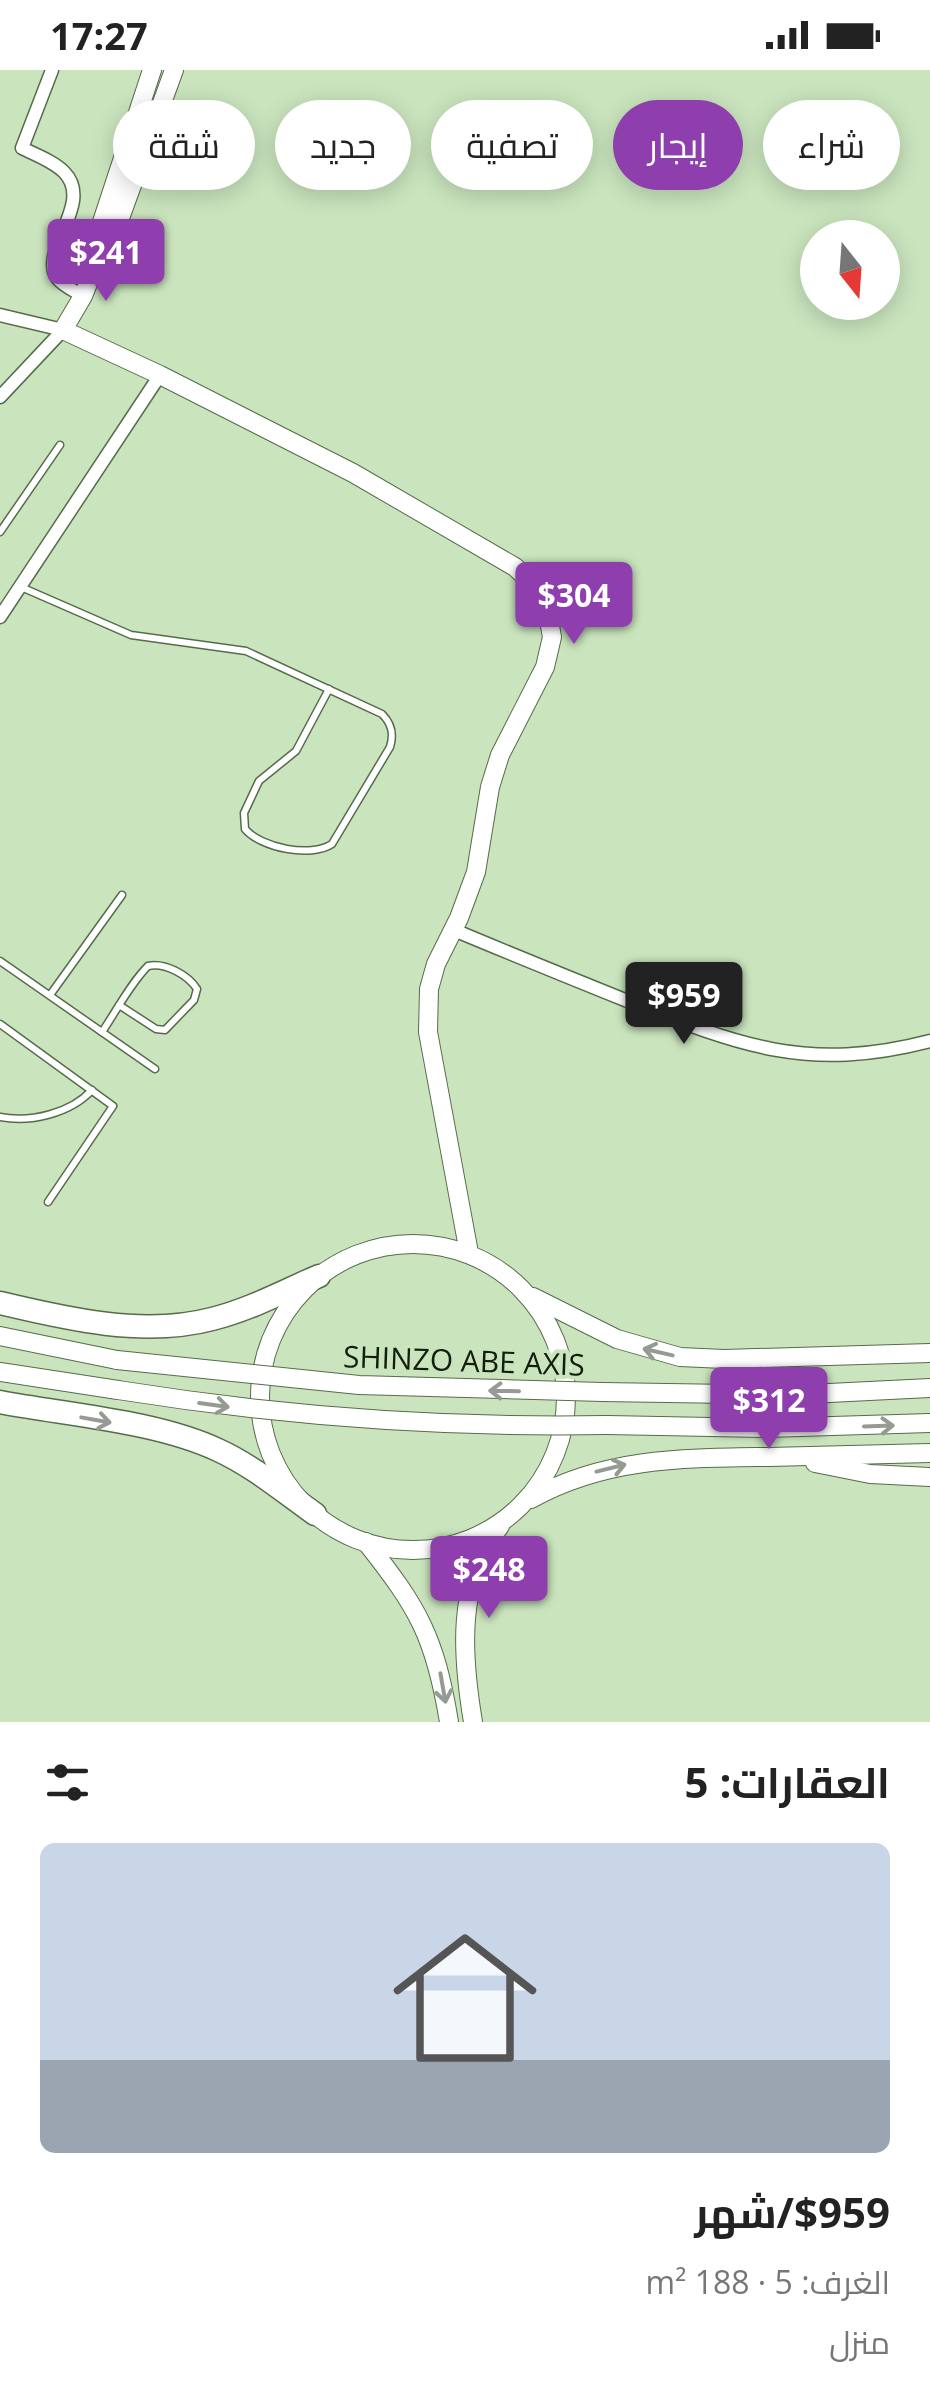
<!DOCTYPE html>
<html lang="ar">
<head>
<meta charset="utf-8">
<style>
  body { margin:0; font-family:"Open Sans",Cairo,sans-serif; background:#f2f2f2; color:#222; direction:rtl; height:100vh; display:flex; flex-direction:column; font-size:38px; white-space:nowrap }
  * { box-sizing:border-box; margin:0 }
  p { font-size:32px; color:#767676 }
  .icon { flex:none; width:55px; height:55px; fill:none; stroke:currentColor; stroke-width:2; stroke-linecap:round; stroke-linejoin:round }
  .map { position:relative; height:1652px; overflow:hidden; direction:ltr }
  .details { display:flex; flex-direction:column; background:#fff; flex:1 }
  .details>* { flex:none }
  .hud { position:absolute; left:30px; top:30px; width:870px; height:90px; direction:rtl; display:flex; gap:20px }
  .needle { width:65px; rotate:163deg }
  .tools { position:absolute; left:800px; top:150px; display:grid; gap:20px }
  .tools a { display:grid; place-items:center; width:100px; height:100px; border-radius:50%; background:#fff; box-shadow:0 5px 25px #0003; font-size:50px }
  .price { position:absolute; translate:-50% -85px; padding:0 22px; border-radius:10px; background:#8f3ead; color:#fff; font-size:32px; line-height:65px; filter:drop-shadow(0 2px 5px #0008) }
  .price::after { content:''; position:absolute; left:50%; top:60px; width:30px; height:22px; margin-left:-15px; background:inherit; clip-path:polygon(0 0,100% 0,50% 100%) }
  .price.selected { background:#222; color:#fff }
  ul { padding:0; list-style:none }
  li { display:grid; align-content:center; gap:20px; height:530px; padding:0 40px }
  li span { display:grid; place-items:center; height:310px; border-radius:15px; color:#555 }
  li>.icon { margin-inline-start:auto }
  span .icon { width:180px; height:180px; fill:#fffc; stroke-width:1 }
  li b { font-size:42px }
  h2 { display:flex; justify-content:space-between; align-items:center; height:120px; padding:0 40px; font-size:42px }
  .tag { padding:0 35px; border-radius:45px; background:#fff; box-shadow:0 5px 25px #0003; font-size:35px; line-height:90px }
  .tag.selected { background:#8f3ead; color:#fff }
  .status { display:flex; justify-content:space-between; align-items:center; height:70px; padding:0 50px; background:#fff; direction:ltr }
  .status svg { height:28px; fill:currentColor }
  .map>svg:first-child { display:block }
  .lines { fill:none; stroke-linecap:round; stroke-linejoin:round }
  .lane-casing { stroke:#556c4a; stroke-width:9 }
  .street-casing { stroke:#556c4a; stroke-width:15 }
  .secondary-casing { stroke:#556c4a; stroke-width:20 }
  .highway-casing { stroke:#556c4a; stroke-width:25 }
  .lane { stroke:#fff; stroke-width:6 }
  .street { stroke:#fff; stroke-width:12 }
  .secondary { stroke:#fff; stroke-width:18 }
  .highway { stroke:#fff; stroke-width:22 }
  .secondary-bridge-casing { stroke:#556c4a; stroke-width:20; stroke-linecap:butt }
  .secondary-bridge { stroke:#fff; stroke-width:18 }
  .oneway { stroke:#959a93 }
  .labels { text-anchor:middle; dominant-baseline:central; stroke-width:8; stroke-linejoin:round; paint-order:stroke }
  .street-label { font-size:30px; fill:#141e0f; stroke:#cae5be }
</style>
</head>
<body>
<div class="status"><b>17:27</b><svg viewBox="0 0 49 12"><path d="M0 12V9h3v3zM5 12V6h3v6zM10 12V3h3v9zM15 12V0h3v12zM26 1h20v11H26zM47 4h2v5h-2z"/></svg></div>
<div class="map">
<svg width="930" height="1652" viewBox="0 0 930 1652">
  <rect width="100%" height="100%" fill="#cae5be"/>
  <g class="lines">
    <g class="lane-casing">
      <g id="lane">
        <path d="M0,462L60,375"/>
        <path d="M21,517L131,565L246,581L382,644C392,654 394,664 390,677L332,774C311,788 261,778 245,759L244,743L259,711L296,681L329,619"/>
        <path d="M0,891L155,999"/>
        <path d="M50,925L122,825"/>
        <path d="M0,954L113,1036L48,1132"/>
        <path d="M102,962C117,940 130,914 148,896C165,892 188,905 197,919L194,930L165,960L156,959L119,935"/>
        <path d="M0,1047C31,1053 71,1043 92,1020"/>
      </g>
    </g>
    <g class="street-casing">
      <g id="street">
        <path d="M52,0L22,78C36,85 53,91 64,102C95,133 38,181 57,208C63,216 75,221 83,226"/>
        <path d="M0,245L63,260L0,327"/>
        <path d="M0,547L160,305"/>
        <path d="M454,860C511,884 568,907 625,930C738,975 807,1003 930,971"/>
      </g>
    </g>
    <g class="secondary-casing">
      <g id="secondary">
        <path d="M174,0L112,170L101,181L83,226L63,260L160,305L353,403L515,497L534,515L546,535L552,567L545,597L500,685L490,717L476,802L459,848L436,894L429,919L428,962L469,1183"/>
        <path d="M101,181L97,167L152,0"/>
        <circle cx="413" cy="1327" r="153"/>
        <path d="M533,1227L617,1269L680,1287L724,1289L930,1283"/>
        <path d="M0,1266L117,1290"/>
        <path d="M0,1302L118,1320"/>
        <path d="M602,1322L789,1325L930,1318"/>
        <path d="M607,1355L767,1358L930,1353"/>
        <path d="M815,1393L870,1404L930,1407"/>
        <path d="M531,1429C606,1387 685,1388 769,1387C823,1386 876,1384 930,1383"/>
        <path d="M366,1472C419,1539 435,1567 449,1652"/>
        <path d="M473,1652C462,1586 456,1512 500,1456"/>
      </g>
    </g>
    <g class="highway-casing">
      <g id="highway">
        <path d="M0,1233C67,1249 144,1267 212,1249C249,1240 284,1221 319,1206"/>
        <path d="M0,1332C68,1345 156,1351 218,1380C253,1396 284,1422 315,1444"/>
      </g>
    </g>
    <use href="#lane" class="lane"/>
    <use href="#street" class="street"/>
    <use href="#secondary" class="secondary"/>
    <use href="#highway" class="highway"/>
    <g class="secondary-bridge-casing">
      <g id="secondary-bridge">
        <path d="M117,1290L359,1315L602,1322"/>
        <path d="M118,1320C280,1346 442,1358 607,1355"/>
      </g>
    </g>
    <use href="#secondary-bridge" class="secondary-bridge"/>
  </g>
  <defs><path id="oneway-shaft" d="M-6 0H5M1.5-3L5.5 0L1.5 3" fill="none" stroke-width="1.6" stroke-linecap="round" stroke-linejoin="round" transform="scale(2.5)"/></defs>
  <g class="oneway">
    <use href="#oneway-shaft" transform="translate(658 1282) rotate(-167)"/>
    <use href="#oneway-shaft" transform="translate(504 1321) rotate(-179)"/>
    <use href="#oneway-shaft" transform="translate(214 1335) rotate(8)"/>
    <use href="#oneway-shaft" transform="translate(96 1350) rotate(10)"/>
    <use href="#oneway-shaft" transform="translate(879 1356) rotate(-2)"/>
    <use href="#oneway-shaft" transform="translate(611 1398) rotate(-14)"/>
    <use href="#oneway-shaft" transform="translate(443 1618) rotate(80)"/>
  </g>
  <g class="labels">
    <g class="street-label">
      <text transform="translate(464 1290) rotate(2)">SHINZO ABE AXIS</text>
    </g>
  </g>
</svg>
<div class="tools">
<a><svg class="needle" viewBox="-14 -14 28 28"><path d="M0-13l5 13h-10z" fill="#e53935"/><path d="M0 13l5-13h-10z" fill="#767676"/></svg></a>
</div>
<b class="price" style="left:106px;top:234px">$241</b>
<b class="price" style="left:574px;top:577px">$304</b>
<b class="price selected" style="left:684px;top:977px">$959</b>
<b class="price" style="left:769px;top:1382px">$312</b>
<b class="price" style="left:489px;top:1551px">$248</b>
<div class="hud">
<a class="tag">شراء</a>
<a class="tag selected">إيجار</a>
<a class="tag">تصفية</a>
<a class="tag">جديد</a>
<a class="tag">شقة</a>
</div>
</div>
<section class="details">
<h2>العقارات: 5<svg class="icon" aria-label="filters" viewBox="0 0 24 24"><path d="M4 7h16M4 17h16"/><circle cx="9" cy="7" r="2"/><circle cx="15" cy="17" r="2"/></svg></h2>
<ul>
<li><span style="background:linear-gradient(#c9d6e8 70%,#9aa5b1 0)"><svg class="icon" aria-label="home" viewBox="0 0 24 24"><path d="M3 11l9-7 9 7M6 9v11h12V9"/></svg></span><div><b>$959/شهر</b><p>الغرف: 5 · 188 m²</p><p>منزل</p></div></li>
</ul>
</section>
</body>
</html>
